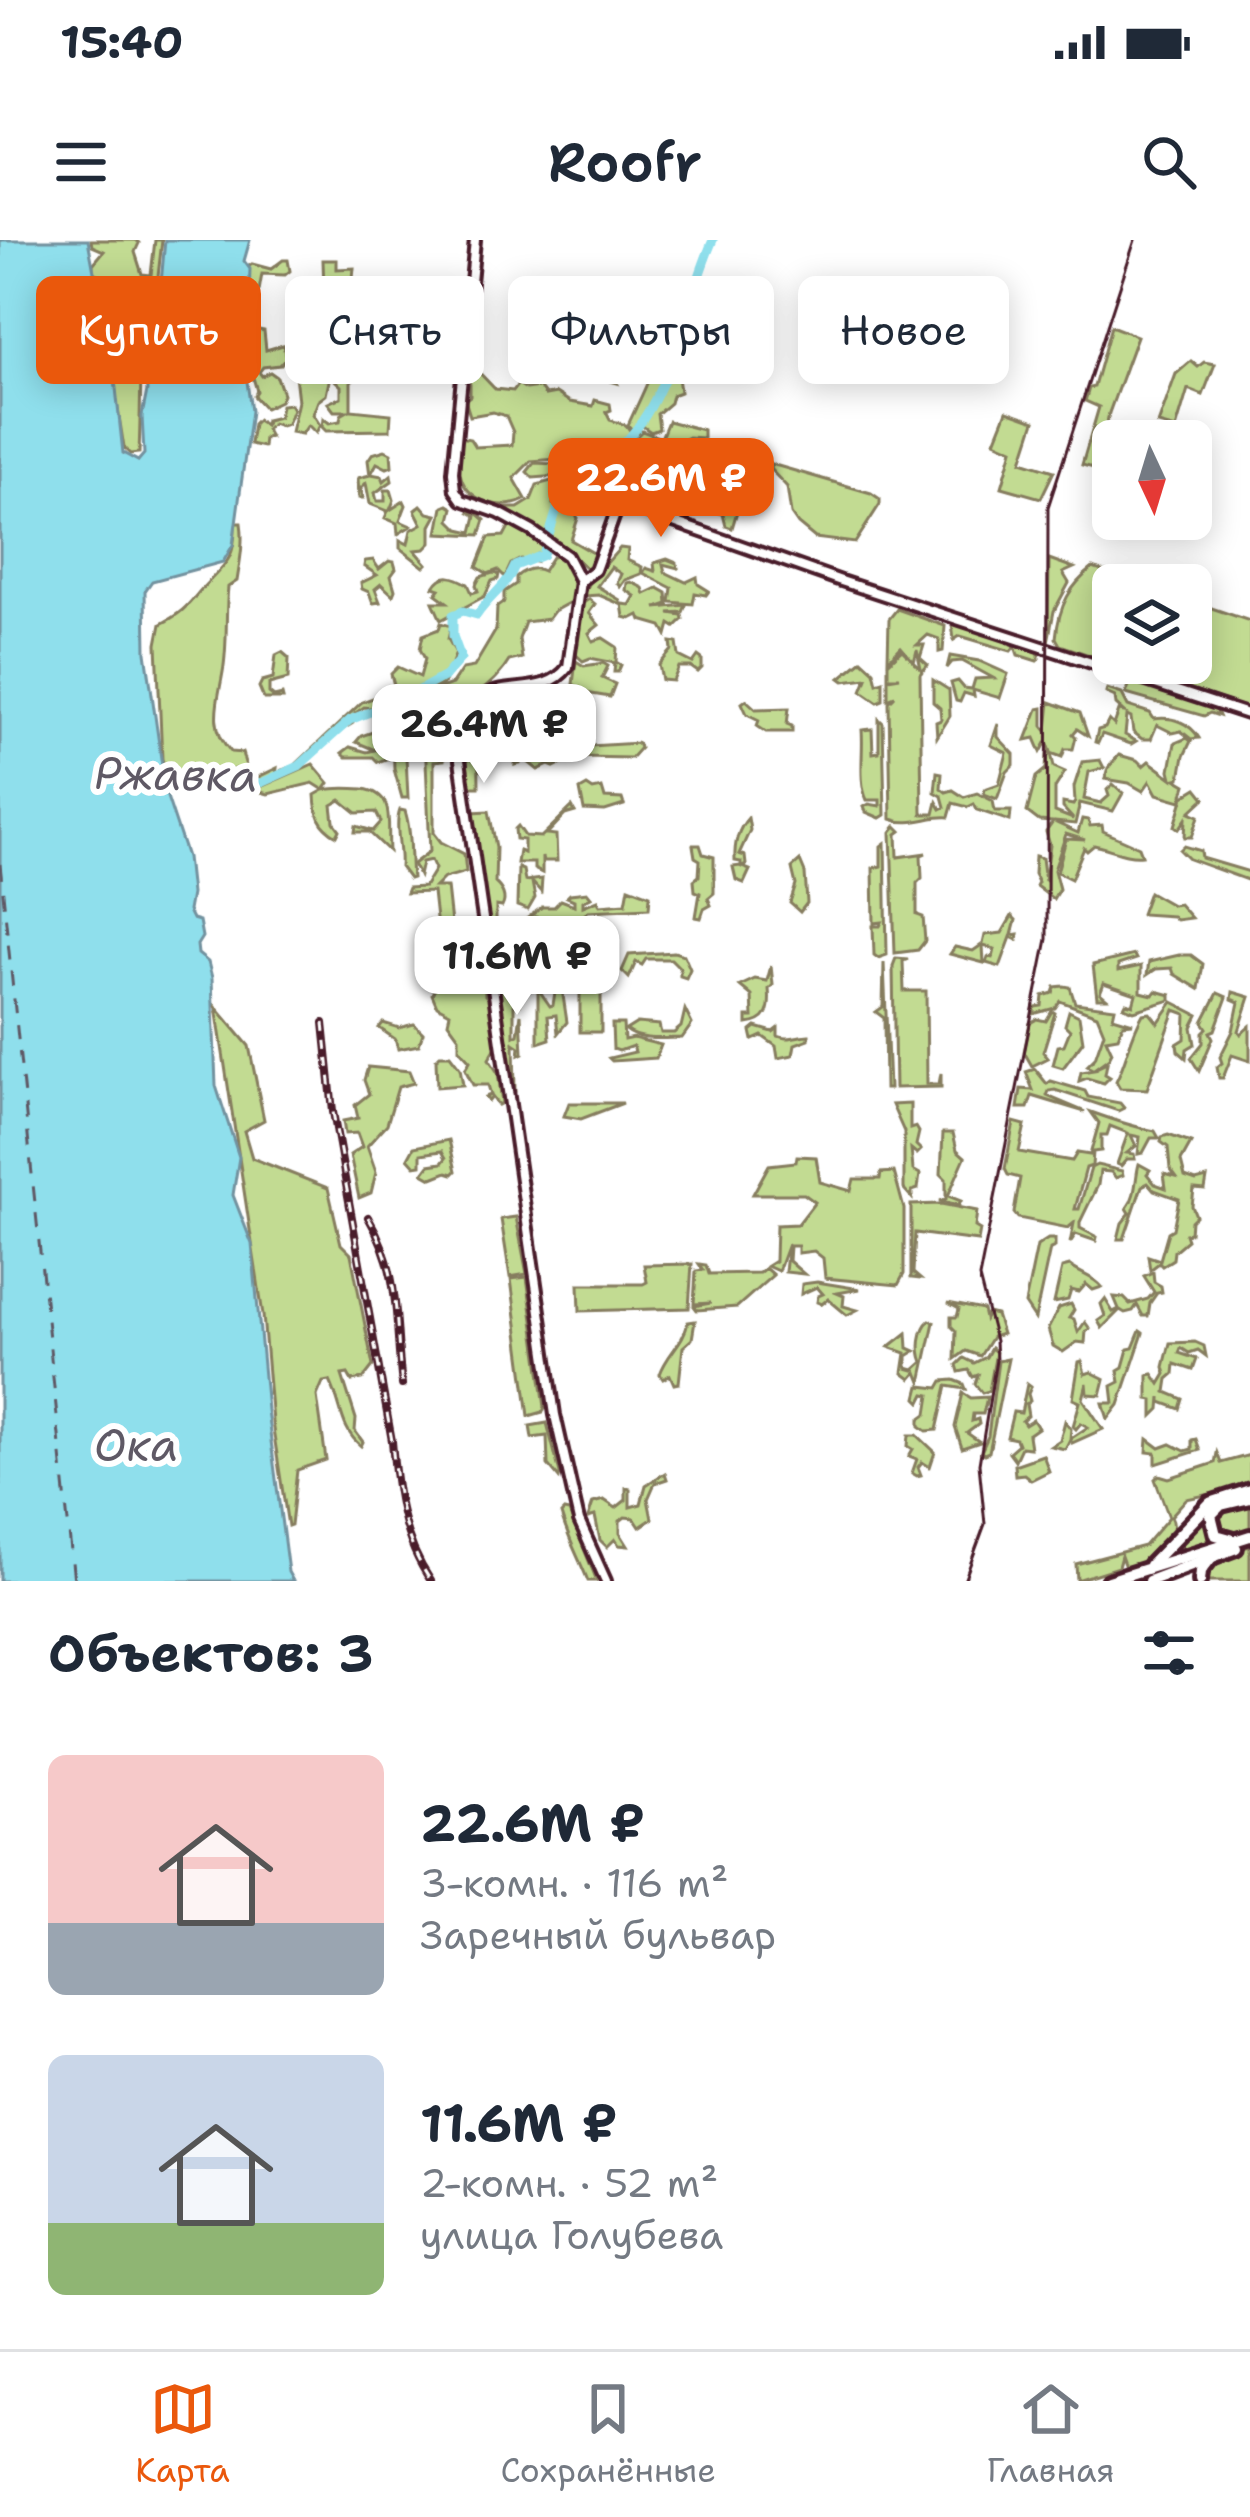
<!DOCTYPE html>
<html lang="ru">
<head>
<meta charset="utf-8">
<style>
  body { margin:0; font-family:"Shantell Sans",sans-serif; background:#f6f6f7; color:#1f2937; height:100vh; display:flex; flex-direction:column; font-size:45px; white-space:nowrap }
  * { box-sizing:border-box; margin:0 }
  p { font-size:39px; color:#747a83 }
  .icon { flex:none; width:66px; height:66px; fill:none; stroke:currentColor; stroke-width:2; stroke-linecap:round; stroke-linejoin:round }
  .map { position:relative; height:1341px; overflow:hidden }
  .sheet { display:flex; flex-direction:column; background:#fff; flex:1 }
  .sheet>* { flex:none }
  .banner { position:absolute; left:36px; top:36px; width:1179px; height:108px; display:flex; gap:24px }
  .needle { width:78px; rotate:176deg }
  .tools { position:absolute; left:1092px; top:180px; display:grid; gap:24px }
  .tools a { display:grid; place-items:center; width:120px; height:120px; border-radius:18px; background:#fff; box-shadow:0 6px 30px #0003; font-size:60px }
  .price { position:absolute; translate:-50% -102px; padding:0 27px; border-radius:24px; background:#fff; color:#222; font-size:39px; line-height:78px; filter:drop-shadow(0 3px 6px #0008) }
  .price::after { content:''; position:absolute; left:50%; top:72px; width:36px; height:27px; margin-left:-18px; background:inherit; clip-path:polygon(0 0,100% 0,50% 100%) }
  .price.active { background:#ea580c; color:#fff }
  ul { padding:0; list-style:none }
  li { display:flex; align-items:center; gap:36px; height:300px; padding:0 48px }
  li span { display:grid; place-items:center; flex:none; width:336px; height:240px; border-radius:18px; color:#555 }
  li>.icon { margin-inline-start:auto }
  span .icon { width:144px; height:144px; fill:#fffc; stroke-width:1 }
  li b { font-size:51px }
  h2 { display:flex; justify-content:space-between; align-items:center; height:144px; padding:0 48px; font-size:51px }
  .chip { padding:0 42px; border-radius:18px; background:#fff; box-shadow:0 6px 30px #0003; font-size:42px; line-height:108px }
  .chip.active { background:#ea580c; color:#fff }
  .status { display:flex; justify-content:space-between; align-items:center; height:84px; padding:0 60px; background:#fff; direction:ltr }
  .status svg { height:33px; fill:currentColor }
  header { display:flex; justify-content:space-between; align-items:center; height:156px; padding:0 48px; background:#fff; font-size:54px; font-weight:600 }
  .tabs { display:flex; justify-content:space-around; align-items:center; height:168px; border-top:3px solid #e0e1e3; background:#fff; font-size:33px; color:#747a83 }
  .tabs a { display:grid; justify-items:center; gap:6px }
  .tabs .active { color:#ea580c }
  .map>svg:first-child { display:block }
  .green { fill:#c2db92; stroke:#867d5e; stroke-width:3 }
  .water { fill:#8fdfec; stroke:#73929f; stroke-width:3 }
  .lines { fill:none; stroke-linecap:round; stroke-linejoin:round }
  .river { stroke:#8fdfec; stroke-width:9 }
  .ferry { stroke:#5f5965; stroke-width:3; stroke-dasharray:15 12; stroke-linecap:butt }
  .secondary-casing { stroke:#4a1f2b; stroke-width:16 }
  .primary-casing { stroke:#4a1f2b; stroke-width:20 }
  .secondary { stroke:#fff; stroke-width:8 }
  .primary { stroke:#fff; stroke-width:10 }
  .tram { stroke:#4a1f2b; stroke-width:3 }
  .rail-casing { stroke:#4a1f2b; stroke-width:8 }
  .rail { stroke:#fff; stroke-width:3; stroke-dasharray:9; stroke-linecap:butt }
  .labels { text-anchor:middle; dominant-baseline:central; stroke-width:12; stroke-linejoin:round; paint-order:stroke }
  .water-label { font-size:45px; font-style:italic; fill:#5f5965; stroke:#fff }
</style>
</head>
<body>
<div class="status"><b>15:40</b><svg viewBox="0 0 49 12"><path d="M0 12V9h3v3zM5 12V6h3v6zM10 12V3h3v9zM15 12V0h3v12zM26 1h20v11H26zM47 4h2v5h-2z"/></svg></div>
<header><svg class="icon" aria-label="menu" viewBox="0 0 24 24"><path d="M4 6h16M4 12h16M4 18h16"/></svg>Roofr<svg class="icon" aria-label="search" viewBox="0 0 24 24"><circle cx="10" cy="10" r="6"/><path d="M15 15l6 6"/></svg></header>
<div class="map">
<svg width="1250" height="1341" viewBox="0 0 1250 1341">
  <rect width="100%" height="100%" fill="#fff"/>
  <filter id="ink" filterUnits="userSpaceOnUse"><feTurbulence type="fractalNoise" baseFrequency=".00833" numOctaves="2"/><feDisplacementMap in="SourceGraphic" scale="24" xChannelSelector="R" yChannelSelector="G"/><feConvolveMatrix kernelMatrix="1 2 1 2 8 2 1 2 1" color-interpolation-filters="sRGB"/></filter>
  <g filter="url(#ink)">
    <g class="green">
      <path d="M91,0H136L139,3L135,12L142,34L151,35L155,0H162L156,55L149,75L144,72C140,120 141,166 139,213L130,214L124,208L100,54L106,38L93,32V24L104,11L92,6Z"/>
      <path d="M283,20H288L290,31L285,35L262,34L259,51L251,58L248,27L252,24L271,29Z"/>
      <path d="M323,20H337V29L354,28L352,49L324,50Z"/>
      <path d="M401,49L405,50L408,63L403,74L407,79L413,78L416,83C428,85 438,82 450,85L448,94L454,100L440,97L426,109L400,96L396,80L402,73L385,76L379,66L394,65Z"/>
      <path d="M1111,86L1137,96L1109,173L1097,229L1082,225L1099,167L1085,161L1089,148L1094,147Z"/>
      <path d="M259,90L264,91L266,110L283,105L286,118L280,125L263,127L259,132L262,136L270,132L277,137L283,154L280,161L265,168L254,156L257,151L248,120Z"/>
      <path d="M668,91L682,95L688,104L685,118L688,123L678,137L680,152L672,155L670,163L657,174L659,189L651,192L641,185L632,190L628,185C641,156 656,129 662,97H669Z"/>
      <path d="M348,92L399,97L398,103L372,106L369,128L351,142V170L391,174L390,190L326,191L322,187L323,178L329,183L340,181L341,175L348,171H334L328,163L341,157V146L330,136L326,155L318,161L313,174L320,185L316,193L308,185L302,194L291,192L298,161L294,126L301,122L289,114L291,108L312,118L324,112L330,114L327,123L329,133L339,132L342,123H348Z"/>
      <path d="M564,108L580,126L598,122L602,127L606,124L604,113L614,109L610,118L616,126L612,135L617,143L553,124V118Z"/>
      <path d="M1191,121L1198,127L1204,122L1215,124L1203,155L1188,149L1176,189L1158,184L1176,134Z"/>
      <path d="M473,126L495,149L513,151L518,144L526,149L539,147L545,155L556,153L570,162L593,166L595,160L610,164L611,170L606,172L610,180L626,185L632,193L600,219L585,209L589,215L575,222L570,218L531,221L514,238L526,259C506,272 468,263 461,237C458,225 461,209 461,197L470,199L475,207L512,205L513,192L506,176L493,172L470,176L465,160L470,156V144L465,134L471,132Z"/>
      <path d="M290,164L293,169L287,184L281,186L272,183L266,190L270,197L264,198L263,207L250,204L253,184L257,180L265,185L266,180L279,177L281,165Z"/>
      <path d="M1007,171L1035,181L1022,221L1054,231L1041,258L1002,247L1013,209L995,201Z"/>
      <path d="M668,181L703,190V198L688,197L678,203L731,222L741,258L732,288L726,286L723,274L641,247L618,224L621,211L642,191L661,198Z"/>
      <path d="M385,210L391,213L392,226L387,228L377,223L371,234L382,236L384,241L391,235L392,241L375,253L377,261H385V250H391L394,260L390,270L404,261L406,265L400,281L411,286L398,294L397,283L385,278L388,271L370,264L366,243L361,248L363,258H359L358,238L370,235L368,220L372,214Z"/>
      <path d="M587,220L608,223L634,247L633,253H628L614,236L592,242L588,252L579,255L569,267L578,278L571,300L595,314L589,331C563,303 532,291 506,268H518L531,260L537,245L558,239L565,243L563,250L555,253L553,264L563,266L571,253L567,240L559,236L533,238L527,232L534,223L577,225Z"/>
      <path d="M771,224L871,253L880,259V264L855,303L815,298L798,284L791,274L787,247L770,229Z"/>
      <path d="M421,265L428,273L437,275L431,286V303L425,309L415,310L427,324L424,327L400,308V300L408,304L411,290L422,284L415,270Z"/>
      <path d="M448,265L453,268L450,280L459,289L472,292L476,276L468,271L476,272L485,280L480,295L438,293L443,267Z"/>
      <path d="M235,283H241C244,302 240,322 237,341L228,347C225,375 228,405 223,432C218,462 208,487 231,512L242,513L248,533L258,537L277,528L276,536L261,542L236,529L216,537C200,529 183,540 166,530L162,519L157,404L161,384C180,374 186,368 199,352C222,325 236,324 235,283Z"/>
      <path d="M511,283L541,302L544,314H538L536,322L521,319L511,324L505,337L498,330L488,334L477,327L489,297L504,296Z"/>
      <path d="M620,308L628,309L627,320L642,327L641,334L625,340L620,347L617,343L621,334L611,327L597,346L620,360V364L599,355L583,356L588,344Z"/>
      <path d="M558,316L570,323L577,342L572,361L554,371L548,379L525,382L519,399L522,418L509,421C494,447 471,453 454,482L446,481C433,468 421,465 405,466L401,462L389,470L364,467L354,474L353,483L321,503L320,510H314L300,528H292L285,534L282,530L294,526L362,462L378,456L382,461L397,457L391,434L398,427L420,437L425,419L420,409L423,395L439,389L441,383L451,386L448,399L456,413L443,444L422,455L452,444L462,429L474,427L496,390L497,367L504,362V352L516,344V337C524,330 533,326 543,331L552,317Z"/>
      <path d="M667,319L677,323L678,328L663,324L665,332L686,342L697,337L698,344L709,351L706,355L695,353L693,364L670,362L672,348L643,333L646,328L655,331L654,323Z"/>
      <path d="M1049,319L1074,328L1063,333L1069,343L1054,371L1048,402Z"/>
      <path d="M373,320L379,329L389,321L394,322L396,329L391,336L395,350L393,355L381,344L375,349L380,362L373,363L369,352L362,349L361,343L377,335L364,326L365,321Z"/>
      <path d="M1093,328L1144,345H1113V423L1060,405L1056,398C1059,364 1071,345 1093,328Z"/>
      <path d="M493,333L499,334L498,339L492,341L485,356L441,380L433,362H447L436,354L440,349L434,347C443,331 456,337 468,344L472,353L478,351L476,345L480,337Z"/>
      <path d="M631,342L643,348L645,354L658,348L667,353L668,364L656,368L686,365L683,372L669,373L682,375L683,379L675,387L670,384L667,395L662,386L641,380L639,375L631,379L624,377L622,364L630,365L635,356L626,350L627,343Z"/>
      <path d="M589,359L595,364L589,373L599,385L589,393L593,401L603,398L617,407L616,422L621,425L618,432H614L615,423L590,418L583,421L573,412L579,366Z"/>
      <path d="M1191,361L1250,381V469L1114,423H1191Z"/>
      <path d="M897,369L945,386L943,411L939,412V399L928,395L917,405H924L920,418L928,425L920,434L922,574H934L937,562L941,569L945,567L942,556L935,552L937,532L942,533L941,548L946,552L953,550L964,557L977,553L993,561L995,571H1011L1010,581L977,570L974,564L968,567L953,563L949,577C931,575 911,587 891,579L889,462L895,456L888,459V439L900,437H888V423L902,410L921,429L917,410L914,422L901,407L888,420L889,379Z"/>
      <path d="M957,381L1039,409V419L1037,421L1018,415L1015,406L1011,411L960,396L954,400L952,384Z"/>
      <path d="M671,402L677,403L679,416L693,423L698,416L702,419V428L698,432L691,427H679L673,441L662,440L659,425L672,410Z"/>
      <path d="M282,412L289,418L288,439L269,444V453L274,457L282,455L283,459H264L259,447L262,441L273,438L276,415Z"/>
      <path d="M950,416L979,421L1008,434L1000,458L973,450L974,456L964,453L960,462L956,461L951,443L958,441L964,448L972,449L975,439L993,438L962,421L952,422L947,428Z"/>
      <path d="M862,420L874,431L877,443L883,441V460L878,462L862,451L867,438L844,441L840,438Z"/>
      <path d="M576,421L584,426L603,423L608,426L602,438L615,444L610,457L586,453L573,444Z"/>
      <path d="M933,440L949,450L950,476L937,497L936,482L941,480L940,468L933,462Z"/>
      <path d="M1131,440L1216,469L1219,476L1210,473L1204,476L1126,454Z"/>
      <path d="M555,443L579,458H558L557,466L504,469V451Z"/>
      <path d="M1107,449L1122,454L1128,466L1150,473L1154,479C1173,476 1190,483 1199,498L1191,499L1181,491L1173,493L1157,485L1151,499H1142L1133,492L1131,478L1127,476L1125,495L1136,501L1131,504L1102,494L1098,503L1095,502L1098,490L1105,488L1109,480L1114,485L1119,471L1124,472L1116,465L1115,457L1106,453Z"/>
      <path d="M746,460L756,469L789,468L787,484L792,486V492H766L757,486L759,480L747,474L742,463Z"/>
      <path d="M1050,462L1080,473L1088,496L1077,489L1073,494L1076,497L1073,509H1065L1062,517L1051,513L1054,527L1065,532L1055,548V572L1073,579L1063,568V563L1073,565L1075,562L1074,547L1082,522L1100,520L1104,528L1089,532L1084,559L1101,563L1109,556L1107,550L1113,544L1123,553L1113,571L1080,563L1075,584L1054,582L1078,593L1082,579L1088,580L1090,586L1102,585L1103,591L1139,607L1142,615C1127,617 1109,608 1094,605L1087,611L1084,608L1071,639L1057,632L1066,599L1085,600L1066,594L1054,630L1059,649L1053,659L1036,646L1038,642L1034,634L1035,616L1042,618L1045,641L1050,605L1046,592L1053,582L1039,581L1027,572L1036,537L1046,529L1047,514L1051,512L1047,501L1041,512L1035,498L1026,500L1038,469L1043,468V486L1047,491Z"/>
      <path d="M478,469L479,547H468L467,496Z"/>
      <path d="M433,476C450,491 444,501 444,520L434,521V593L441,602L464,614L466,632L444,638L435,647H447L454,711L468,710L467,703L475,702L484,725L485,755L489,759L496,807L489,819L498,833L502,863L498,865L492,857L489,861L485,857L491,855L488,845H473L465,829L470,821L459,809V797L448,782L450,773L437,766L432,754L442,733L433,652L406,653L408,648L424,647L435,629L431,620L422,622L419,636L413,624L430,611L424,477Z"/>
      <path d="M404,479L401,493L405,496L408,558H402L394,529L393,489L399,491L391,483Z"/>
      <path d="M879,479L883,483L885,575L880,578L866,572L864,567L869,564L880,566V560H867C858,541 864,512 862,490L872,489L873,513L879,512Z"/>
      <path d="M998,484V497L1014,514V525L1007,532L997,559L984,554L985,549L999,544L1007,513L991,505Z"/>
      <path d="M387,487L391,517L378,522L373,517H346L342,513L350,507L367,512L375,510L356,502L361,496Z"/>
      <path d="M1187,498L1191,501L1184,516L1180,538L1176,539L1186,545L1181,561L1157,554L1150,541L1143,551L1129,543L1105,539L1108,528L1119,515L1137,520L1143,526L1149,521L1172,538L1170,530L1175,503Z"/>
      <path d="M638,503L640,508L631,518L584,517L590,506Z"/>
      <path d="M564,506L576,509V516L554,527L549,525L538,530L522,517L520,524L515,525L517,513L527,507L535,512Z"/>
      <path d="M313,524L329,543L324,550C337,547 350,548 363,549C396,554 387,582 389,611L369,592H355L356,586L373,591L381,582L376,572L357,573L341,560L332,565L334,582L340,590L337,596C319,586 316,575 315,555L324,550L313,543L268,554L254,550Z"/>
      <path d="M587,546L593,550L602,548L605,558L622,559L624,565L605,571L584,570L580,550Z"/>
      <path d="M1197,548L1205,558L1190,572L1199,576L1192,597H1185L1186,579L1179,589L1175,586L1184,556Z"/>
      <path d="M572,567L575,572L565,575L547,594L556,595L557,621H543L542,617V633L534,629V623H517L519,611L524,613V600L516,599L515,589L518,586L525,596L541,597Z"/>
      <path d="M400,570L405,571C412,593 410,616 412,638L409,639L400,627C402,611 394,586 400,570Z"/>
      <path d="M489,571L496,607L495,643C502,649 507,658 502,667L496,666V698H489L472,572Z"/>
      <path d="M748,578L750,590L739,614L745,616L746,625L742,627L750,630L744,643L736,640L733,627L741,626V622L735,621C734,603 738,589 748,578Z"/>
      <path d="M896,586L901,591L897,594L898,617L926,613L921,615L922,638L917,643V675L923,677L925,701L918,710L895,713L891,592Z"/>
      <path d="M885,603L887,715L878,718L874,715L873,686H880L882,682L874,683L873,628L881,626V606Z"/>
      <path d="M693,605H700L703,614L714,617V653L708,658L711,665L704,669L701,678L696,677L700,653L695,651L694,640L699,636L700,620L695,617Z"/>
      <path d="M1184,606L1201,611L1202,618L1250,632V641L1189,619L1180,610Z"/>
      <path d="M800,621L805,633L807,663L800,672L790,663L796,645L792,628Z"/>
      <path d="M518,628L523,630L525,641L542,639L541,652L532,642L535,658L528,670L517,666Z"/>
      <path d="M629,647L650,655L649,668L588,671C578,685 551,680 535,677L532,681L525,680L542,667H554L561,660L574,665V660L567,657L570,654L587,652L591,657L583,661V666L598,660L600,665L626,663Z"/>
      <path d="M1149,652L1172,665L1179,664L1191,678L1176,680L1172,676L1141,674Z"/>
      <path d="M1012,676L1016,680L1012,695L1018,694L1017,700L1011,697L1000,727L986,723L988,717L993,718L995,709L983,706L984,723L950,714L955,707L973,711L983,704L985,695L1002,693Z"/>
      <path d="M674,712L684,715L690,729L686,738L680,736V728L671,719H646L642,725L636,722L629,738L622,731L629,715Z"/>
      <path d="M1134,715L1136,719L1118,725V731L1141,726V752L1153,755L1156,751L1171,755V760L1134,771L1124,767L1126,763L1133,765L1136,754L1104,743L1100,753L1106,758H1097L1093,725Z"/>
      <path d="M1179,715H1191L1203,724L1199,749L1174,734L1172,728L1156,729L1147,735L1149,722Z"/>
      <path d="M896,718L908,719L903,721L904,751H926L927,844H939L941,833V847L895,848L893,726Z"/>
      <path d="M884,723L889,849H885L884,778L876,772L883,767Z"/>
      <path d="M771,726L773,745L769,749C771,770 768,782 747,784V777H753L752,756L740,746L755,739L767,741Z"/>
      <path d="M538,733L541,753L550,766L553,765L555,752L562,749L567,782L558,793L556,775L548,776L550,799L538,803Z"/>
      <path d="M519,741L520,764L514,761V796L518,794L521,774L523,813L519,815L520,807L514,803L515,851H511L496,745L517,751Z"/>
      <path d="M1064,746L1070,747L1075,763L1115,768L1113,777L1133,783L1123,784L1118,797L1106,799L1112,812L1109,818L1094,829L1107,823L1105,834L1110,837L1104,843L1087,838L1079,841L1081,832L1094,830L1087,826L1095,818L1104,792L1097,775L1060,761L1055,768L1033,774L1035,767L1042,766L1043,756L1053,753L1055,747Z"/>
      <rect x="580" y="749" width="21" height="43"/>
      <path d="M1233,752L1250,757L1239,791L1241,794L1250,786V821L1232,815L1223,838H1219L1217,827L1222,823L1220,817L1233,791L1239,762L1232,759Z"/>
      <path d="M1218,753L1227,757L1215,790L1210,792L1213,798L1199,831L1191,818L1203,803V792L1207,788L1203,782Z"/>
      <path d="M1173,762L1198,775L1192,787L1195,804L1187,809L1186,818L1178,811L1177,804L1185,799L1186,774L1175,770L1147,849L1120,848L1116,841C1127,820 1130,796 1143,774L1150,773L1158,783Z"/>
      <path d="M216,767L249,806L264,880L244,891L252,918L328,948L341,1004L351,1014L373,1126L363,1139L352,1141L348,1134L342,1135L356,1179L355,1191L363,1202L361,1206C340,1189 342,1165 330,1141L323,1142L317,1156L326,1220L297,1230L291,1285L288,1286L272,1182L263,1075Z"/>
      <path d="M685,770L692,784L682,798C665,798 640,802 626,790L637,783L659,785L661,793H674L681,787Z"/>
      <path d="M1052,771L1055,773L1043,812L1048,818L1032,826L1024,812L1030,783L1037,779L1046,781Z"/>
      <path d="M1069,771L1079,776L1083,801L1063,828L1053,825L1058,806L1064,805L1070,790L1065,785Z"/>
      <path d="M383,783L399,788L414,784L423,793L419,805L398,809L395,799L379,788Z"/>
      <path d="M612,784H623L624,800L633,798L661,805L656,818L612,821L609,818L635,812L633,806L619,811L613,809Z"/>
      <path d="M756,787L773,792L778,788V796C788,801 799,795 809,795V799L795,804L793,815L778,818L776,806L762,796L753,800L751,791Z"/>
      <path d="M440,815H450L460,828L463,845L437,847L436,819Z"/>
      <path d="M368,827L409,831L414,843L398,847L387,884L367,906L376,932L371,953L359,958L350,915L362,907L357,893L345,894L343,881L358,878L355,865L369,854L364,840Z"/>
      <path d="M1035,829L1047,844L1051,841L1085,851L1088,857L1120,863L1124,868L1118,871L1055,850L1049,851L1047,856L1085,872L1032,856L1028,868H1018L1021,849L1033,850L1026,832Z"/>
      <path d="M569,863H623L581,879L564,876Z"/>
      <path d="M910,864V889L916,887L919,892L916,905L921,910L917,914L911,909L913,930L920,934L918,949L912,951V958L904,949V892L892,865Z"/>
      <path d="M1091,872C1113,880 1135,887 1155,891L1159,898H1151L1143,913L1138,914L1140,897L1131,895L1136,906L1127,913L1134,914L1135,919H1127L1121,926L1117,924L1128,893L1110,886L1107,895H1101V911L1093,912L1092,926L1086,928L1075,969H1079L1091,928L1097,925L1122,931L1123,935L1116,938L1111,932L1100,931L1098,945L1080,982V988L1097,997L1096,1001L1076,994L1070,1003L1074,983L1068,988L1018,978L1014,973L1020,938L1008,935L1005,929L1014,882L1025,885L1019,912L1072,921L1077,913L1090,915L1099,883Z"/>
      <path d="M943,893H953L957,910L965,917L948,956L961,961L959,965L939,961L946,959V939L941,934Z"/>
      <path d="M1168,895L1191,903L1181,921L1185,937L1196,941L1207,938L1205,950L1194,949L1192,966L1196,976L1191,981L1190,993L1185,994L1187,1000L1174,1011L1173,1019L1162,1026L1159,1023L1150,1030L1148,1016L1160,1020L1168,992L1173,989L1179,959L1154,950L1148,943L1142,946L1124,999H1118L1122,983L1130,973L1127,968C1137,955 1135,938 1139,924L1150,930L1147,934L1155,944L1166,948L1164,934L1176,937L1170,929L1168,907L1161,902L1162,897Z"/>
      <path d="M449,900L456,931L453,934L447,932L432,938L423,933L429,925L442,923L446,918L442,911L421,914V925L415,926L408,918L414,907Z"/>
      <path d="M797,916L816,917L820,942L851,951L854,939H880L881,933L894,932L904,969V1034L898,1045L825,1038L823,1018L814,1011L798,1013V1006H790L789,1021L804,1034L785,1032L788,1004L778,1031L767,1026L775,1021L776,985L798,984L815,962L804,954H753L769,925L796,922Z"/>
      <path d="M941,964L977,971L975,987L980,990L978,1001L915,993L913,1033L920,1039L911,1038V965Z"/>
      <path d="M516,977L527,1034L510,1037L501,979Z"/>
      <path d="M1048,999H1055V1007L1050,1009L1035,1079L1025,1064L1037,1006Z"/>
      <path d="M699,1024L706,1025L709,1034L759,1033L765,1028L773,1035L737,1067L697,1070L694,1066L711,1063L694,1064L696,1031L703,1030Z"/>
      <path d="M644,1025L692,1024L689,1068L580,1071L579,1044H643L647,1042Z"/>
      <path d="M1070,1026C1080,1034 1094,1037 1102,1047L1093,1050L1086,1044L1079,1052L1071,1050L1068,1060L1054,1063L1062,1028Z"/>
      <path d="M1153,1032L1154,1042L1161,1046L1162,1052L1157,1053L1150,1063L1148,1076H1143L1137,1065L1133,1071L1125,1073L1120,1070L1102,1088L1098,1081L1105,1076L1101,1064L1105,1059L1113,1072L1119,1069L1114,1057L1124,1058L1130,1064L1148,1059L1154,1052L1144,1036Z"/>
      <path d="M527,1037L545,1167L543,1172L529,1176L511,1039Z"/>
      <path d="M817,1042L860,1049L837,1053L844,1056L843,1066L857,1070L847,1075L828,1059L822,1064L817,1062L818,1056L823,1054L817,1047L801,1054L802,1044Z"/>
      <path d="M948,1063L983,1070L985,1079L988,1073L996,1075L1002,1094L992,1097L980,1116L966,1111L955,1119L956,1091L951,1086V1077H957L959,1069Z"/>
      <path d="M1071,1064L1074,1070L1069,1078L1074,1079L1078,1092L1085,1082L1090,1089L1086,1091L1085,1103L1077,1102L1063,1112L1053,1106L1048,1089L1059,1068Z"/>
      <path d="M930,1080L934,1082L921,1142L917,1132L911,1139L903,1133L906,1113L889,1107L907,1093L908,1108L915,1111L907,1116V1128L914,1130L923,1122C918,1110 919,1089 930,1080Z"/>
      <path d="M695,1081L692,1099L683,1107L679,1143L674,1144L670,1135L663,1139L660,1134C667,1113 684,1103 688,1082Z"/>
      <path d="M1140,1091L1143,1093L1119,1165L1108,1179L1103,1163H1114L1112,1146L1120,1142L1118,1130L1123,1127L1128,1109L1133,1108Z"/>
      <path d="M1195,1102L1204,1106L1206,1116L1198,1110L1189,1113L1181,1108L1179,1113L1197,1119L1193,1130L1175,1124L1174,1134L1168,1139L1166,1152L1183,1159L1180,1169L1161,1162V1157L1160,1169L1153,1176V1160L1148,1159V1135L1153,1134L1160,1144L1166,1134L1164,1127L1170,1103Z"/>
      <path d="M991,1108L996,1112L989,1151L982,1153L975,1144L978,1135L973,1137L969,1130L959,1132L957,1125L964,1118L974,1123L986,1117Z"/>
      <path d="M1008,1119L989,1212L984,1214L981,1212L988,1196L998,1121Z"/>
      <path d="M1082,1121L1085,1134L1091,1132L1105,1139L1101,1155L1088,1154L1087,1143L1083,1159L1103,1189L1072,1203L1070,1199L1065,1209L1051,1206L1060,1200L1065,1181L1071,1189L1070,1199L1088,1187L1081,1183L1076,1189L1073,1186L1080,1162L1073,1159L1079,1122Z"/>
      <path d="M954,1140L964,1144L966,1149L947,1146L937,1190L927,1191L920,1186V1179L927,1174L930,1155L925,1154L921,1162L917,1158L920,1146L939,1148L943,1141Z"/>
      <path d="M1027,1144L1031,1147L1028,1154L1030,1161L1026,1164L1028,1176L1022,1181L1025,1185L1033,1180L1038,1188L1028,1195L1030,1208L1021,1207L1015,1220L1009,1212L1018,1204L1016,1199L1007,1197L1013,1172L1021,1173Z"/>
      <path d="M963,1153L971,1158L987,1157L983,1174H973L972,1181L978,1179L979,1184L967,1193L980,1202L962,1208L955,1187Z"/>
      <path d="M547,1183L560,1234L559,1238L548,1225L547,1196L532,1198L530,1186Z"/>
      <path d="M909,1195H917L935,1212L930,1227L922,1222L918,1227L921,1235L917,1236L912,1233L917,1219L909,1216L913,1209L908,1206Z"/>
      <path d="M1148,1199L1160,1208L1171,1204L1185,1211L1192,1209V1200L1196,1199L1200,1210L1156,1224V1213L1147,1212Z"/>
      <path d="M1217,1213L1221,1223L1250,1215V1246L1186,1259L1171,1276C1183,1297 1148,1322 1126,1330L1121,1316L1118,1327L1077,1340L1076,1324L1144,1306L1169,1277L1155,1239L1159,1235L1169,1238L1215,1223Z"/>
      <path d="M1043,1215L1049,1231L1031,1240L1024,1234L1015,1235L1014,1225Z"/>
      <path d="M665,1233L667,1239L655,1243L648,1259L652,1279L640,1287L634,1278L625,1277L620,1281V1293L628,1306L619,1305L615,1299L607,1307L600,1300L595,1276L588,1278L593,1263L604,1260L616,1268L626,1260V1248L630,1249V1267L641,1264L646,1245Z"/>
      <path d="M1250,1259V1293L1219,1294L1213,1276L1216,1271Z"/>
      <path d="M1212,1264C1206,1280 1205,1294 1224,1300L1161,1319Z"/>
      <path d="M564,1271L569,1272L597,1341H588C579,1318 568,1299 561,1274Z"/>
      <path d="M1250,1306V1341H1203C1206,1318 1230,1311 1250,1306Z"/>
    </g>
    <path class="water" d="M0,0H88L116,148L123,213L138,221L144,214L142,176L147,151L143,107L160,54L165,0H250L244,21L250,29L248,91L242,104L251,171L233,305L223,322L152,341L145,351L146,412L166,554L187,617L191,654L188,671L192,679L199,681L202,697L197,705L198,714L208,722L212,738L216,846L239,917L233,955L252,1004L267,1170L288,1332L293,1341H0Z"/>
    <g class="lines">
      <g class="river">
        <path d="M618,209C674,158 682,69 713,0"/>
        <path d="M155,538H230L261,543L299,526L350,480L409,456L445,436L461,418L453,396V375L463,371L477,375C489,357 507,346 515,326L543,315L561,256L602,222"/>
      </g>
      <path class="ferry" d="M0,624L74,1341"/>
      <g class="secondary-casing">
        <g id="secondary">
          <path d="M475,0L453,232L455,250L462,260L499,273L532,291L567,316L580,341"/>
          <path d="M606,1341L579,1281L555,1175L460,520C463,412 533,473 568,427L580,341L595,330L617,269L634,268L841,341L1250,475"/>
        </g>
      </g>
      <g class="primary-casing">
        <g id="primary">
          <path d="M1234,1300L1216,1295L1211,1275L1221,1265L1250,1258"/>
          <path d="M1150,1325L1210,1263L1250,1250"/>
          <path d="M1108,1341L1250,1296"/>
          <path d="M1149,1341L1236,1308"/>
          <path d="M1200,1341L1201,1331L1211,1318"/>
        </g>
      </g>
      <use href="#secondary" class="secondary"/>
      <use href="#primary" class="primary"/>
      <path class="tram" d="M964,1341L985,1284L979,1224L996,1120L995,1101L979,1038L1047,699L1048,267L1135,0"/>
      <g class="rail-casing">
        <g id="rail">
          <path d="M324,783L333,872L392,1201C396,1251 402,1299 431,1341"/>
          <path d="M368,977C402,1034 394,1082 402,1145"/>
        </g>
      </g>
      <use href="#rail" class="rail"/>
    </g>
  </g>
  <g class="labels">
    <g class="water-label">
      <text transform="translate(176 534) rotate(1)">Ржавка</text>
      <text x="136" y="1205">Ока</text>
    </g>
  </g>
</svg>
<div class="tools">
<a><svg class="needle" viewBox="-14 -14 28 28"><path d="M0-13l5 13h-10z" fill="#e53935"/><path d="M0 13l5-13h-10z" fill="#747a83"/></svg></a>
<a><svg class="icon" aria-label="layers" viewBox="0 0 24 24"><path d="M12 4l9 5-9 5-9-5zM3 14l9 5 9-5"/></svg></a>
</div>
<b class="price active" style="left:661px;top:300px">22.6M ₽</b>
<b class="price" style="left:484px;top:546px">26.4M ₽</b>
<b class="price" style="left:517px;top:778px">11.6M ₽</b>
<div class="banner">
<a class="chip active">Купить</a>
<a class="chip">Снять</a>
<a class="chip">Фильтры</a>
<a class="chip">Новое</a>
</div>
</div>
<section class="sheet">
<h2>Объектов: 3<svg class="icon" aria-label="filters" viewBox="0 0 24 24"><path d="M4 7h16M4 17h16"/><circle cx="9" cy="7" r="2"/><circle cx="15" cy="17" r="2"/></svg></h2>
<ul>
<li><span style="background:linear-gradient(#f6c9c9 70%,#9aa5b1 0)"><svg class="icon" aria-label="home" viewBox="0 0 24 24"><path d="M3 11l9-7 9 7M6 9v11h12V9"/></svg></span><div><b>22.6M ₽</b><p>3-комн. · 116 m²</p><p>Заречный бульвар</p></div></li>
<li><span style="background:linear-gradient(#c9d6e8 70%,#8fb573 0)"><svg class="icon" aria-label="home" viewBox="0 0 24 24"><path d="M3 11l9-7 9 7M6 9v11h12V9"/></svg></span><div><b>11.6M ₽</b><p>2-комн. · 52 m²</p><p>улица Голубева</p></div></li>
</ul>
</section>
<nav class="tabs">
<a class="active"><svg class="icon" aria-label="map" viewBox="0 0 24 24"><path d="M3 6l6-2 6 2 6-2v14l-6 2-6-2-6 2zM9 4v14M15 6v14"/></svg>Карта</a>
<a><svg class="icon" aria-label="saved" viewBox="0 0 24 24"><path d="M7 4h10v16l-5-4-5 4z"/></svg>Сохранённые</a>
<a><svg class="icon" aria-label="home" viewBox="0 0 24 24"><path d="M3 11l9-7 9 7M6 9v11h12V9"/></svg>Главная</a>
</nav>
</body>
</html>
